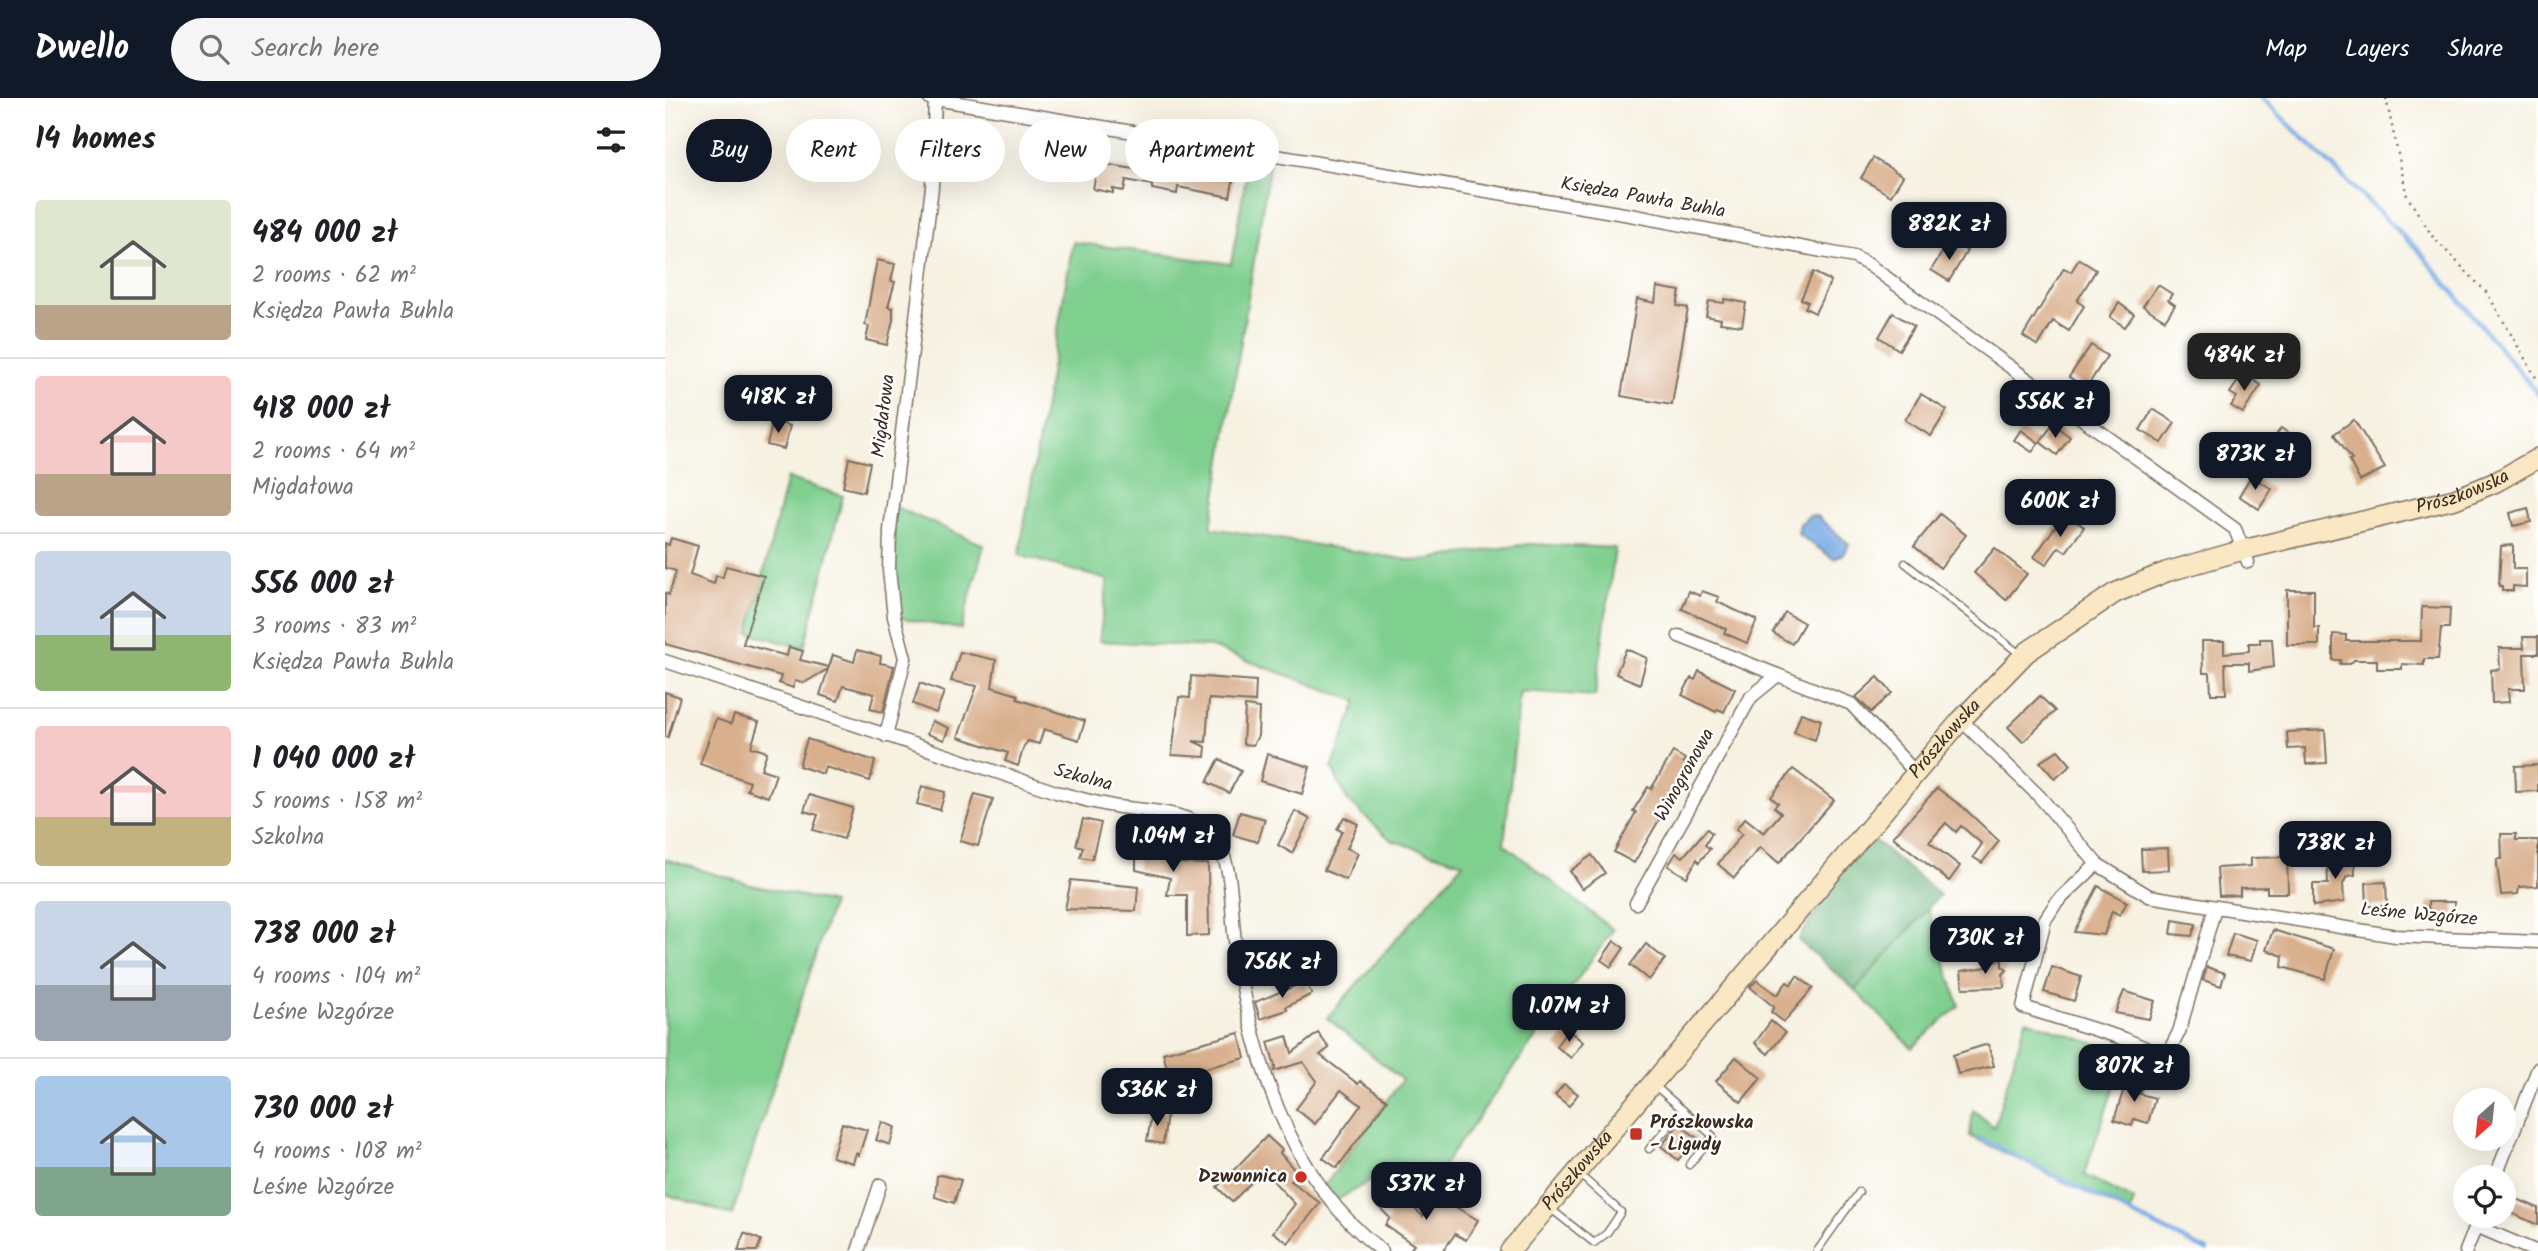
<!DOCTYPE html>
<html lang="en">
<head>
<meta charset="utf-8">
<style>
  body { margin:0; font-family:Kalam,sans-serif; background:#f6f6f6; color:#202124; height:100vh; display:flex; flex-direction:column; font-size:26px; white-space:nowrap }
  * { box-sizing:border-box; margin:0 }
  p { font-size:23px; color:#757577 }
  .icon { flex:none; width:38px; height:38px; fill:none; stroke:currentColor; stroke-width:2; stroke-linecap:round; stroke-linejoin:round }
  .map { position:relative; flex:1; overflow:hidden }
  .side { display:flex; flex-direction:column; background:#fff; width:665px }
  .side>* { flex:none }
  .top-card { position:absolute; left:21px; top:21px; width:665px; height:63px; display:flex; gap:14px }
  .needle { width:46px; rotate:207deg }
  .fabs { position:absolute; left:1788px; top:990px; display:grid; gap:14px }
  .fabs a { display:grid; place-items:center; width:63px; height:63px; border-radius:50%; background:#fff; box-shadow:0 7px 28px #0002; font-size:35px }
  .price { position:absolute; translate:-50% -60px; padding:0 16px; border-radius:14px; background:#111827; color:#fff; font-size:23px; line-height:46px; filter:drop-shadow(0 2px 4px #0008) }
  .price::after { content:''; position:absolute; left:50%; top:42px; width:21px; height:16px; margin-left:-10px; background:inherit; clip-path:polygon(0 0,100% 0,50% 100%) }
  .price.on { background:#222; color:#fff }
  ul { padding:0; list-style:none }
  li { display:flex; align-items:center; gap:21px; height:175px; padding:0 35px }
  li+li { border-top:2px solid #e0e0e0 }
  li span { display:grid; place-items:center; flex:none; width:196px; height:140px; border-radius:7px; color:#555 }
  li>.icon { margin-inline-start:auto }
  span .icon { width:84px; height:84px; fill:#fffc; stroke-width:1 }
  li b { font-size:30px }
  h2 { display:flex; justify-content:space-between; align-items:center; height:84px; padding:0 35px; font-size:30px }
  .tag { padding:0 24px; border-radius:32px; background:#fff; box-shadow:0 7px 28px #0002; font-size:24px; line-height:63px }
  .tag.on { background:#111827; color:#fff }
  header { display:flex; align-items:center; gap:42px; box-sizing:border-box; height:98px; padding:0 35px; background:#111827; color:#fff }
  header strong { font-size:33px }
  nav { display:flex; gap:38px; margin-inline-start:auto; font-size:24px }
  .search { width:490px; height:63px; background:#f6f6f6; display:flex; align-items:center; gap:18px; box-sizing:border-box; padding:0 24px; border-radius:38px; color:#757577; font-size:26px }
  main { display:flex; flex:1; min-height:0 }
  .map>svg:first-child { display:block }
  .green { fill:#7fcf8f; stroke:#5d7c56; stroke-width:2 }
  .forest { fill:#67b27a; stroke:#516e4c; stroke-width:2 }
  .water { fill:#79aae4; stroke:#5a6a81; stroke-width:2 }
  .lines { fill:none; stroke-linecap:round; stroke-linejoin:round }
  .stream { stroke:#79aae4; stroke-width:4.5 }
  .building { fill:#d9b08e }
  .lane-casing { stroke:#7c7062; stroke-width:9 }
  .street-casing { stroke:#7c7062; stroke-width:15 }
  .secondary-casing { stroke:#7c7062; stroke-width:22 }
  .path { stroke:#7c7062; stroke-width:2.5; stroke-dasharray:2 5; stroke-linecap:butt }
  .lane { stroke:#fff; stroke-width:6 }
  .street { stroke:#fff; stroke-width:12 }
  .secondary { stroke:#fae7c3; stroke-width:19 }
  .poi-dot { fill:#c8321e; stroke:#fff; stroke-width:2.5 }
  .labels { text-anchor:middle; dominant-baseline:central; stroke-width:5; stroke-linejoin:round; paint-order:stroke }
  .street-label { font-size:19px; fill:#3b2a1e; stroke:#fff }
  .poi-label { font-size:19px; font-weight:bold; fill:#3b2a1e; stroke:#fff; text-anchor:start }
</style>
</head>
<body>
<header>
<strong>Dwello</strong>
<div class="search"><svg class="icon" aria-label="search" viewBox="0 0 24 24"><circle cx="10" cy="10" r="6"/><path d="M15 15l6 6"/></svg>Search here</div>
<nav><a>Map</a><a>Layers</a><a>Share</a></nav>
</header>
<main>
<section class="side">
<h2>14 homes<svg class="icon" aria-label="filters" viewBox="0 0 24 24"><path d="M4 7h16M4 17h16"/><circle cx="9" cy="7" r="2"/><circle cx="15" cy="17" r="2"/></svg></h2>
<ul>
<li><span style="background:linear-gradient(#dfe7d0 75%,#b9a48a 0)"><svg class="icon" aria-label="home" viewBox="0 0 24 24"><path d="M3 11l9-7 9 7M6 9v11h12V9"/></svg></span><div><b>484 000 zł</b><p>2 rooms · 62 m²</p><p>Księdza Pawła Buhla</p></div></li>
<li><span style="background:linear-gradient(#f6c9c9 70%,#b9a48a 0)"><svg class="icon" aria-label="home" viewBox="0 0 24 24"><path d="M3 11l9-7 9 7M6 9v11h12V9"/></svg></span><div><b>418 000 zł</b><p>2 rooms · 64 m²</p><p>Migdałowa</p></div></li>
<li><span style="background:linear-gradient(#c9d6e8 60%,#8fb573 0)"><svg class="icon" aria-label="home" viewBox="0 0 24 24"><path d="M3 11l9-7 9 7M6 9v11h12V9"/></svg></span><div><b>556 000 zł</b><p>3 rooms · 83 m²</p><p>Księdza Pawła Buhla</p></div></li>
<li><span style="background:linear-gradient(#f6c9c9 65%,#c2b280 0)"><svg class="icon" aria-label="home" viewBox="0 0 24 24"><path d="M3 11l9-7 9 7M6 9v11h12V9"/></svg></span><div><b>1 040 000 zł</b><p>5 rooms · 158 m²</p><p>Szkolna</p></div></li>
<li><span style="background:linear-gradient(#c9d6e8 60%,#9aa5b1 0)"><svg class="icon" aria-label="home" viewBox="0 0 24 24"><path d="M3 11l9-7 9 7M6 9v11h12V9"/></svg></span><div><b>738 000 zł</b><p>4 rooms · 104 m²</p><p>Leśne Wzgórze</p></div></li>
<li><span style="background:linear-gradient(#a9c7e8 65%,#7fa58c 0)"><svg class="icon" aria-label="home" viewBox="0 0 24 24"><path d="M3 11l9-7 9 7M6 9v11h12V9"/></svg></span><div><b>730 000 zł</b><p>4 rooms · 108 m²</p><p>Leśne Wzgórze</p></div></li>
</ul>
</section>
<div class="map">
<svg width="1873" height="1153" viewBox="0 0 1873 1153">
  <rect width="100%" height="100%" fill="#fff"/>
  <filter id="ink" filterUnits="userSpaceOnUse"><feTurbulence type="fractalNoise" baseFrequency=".0143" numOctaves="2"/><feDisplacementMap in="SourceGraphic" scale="14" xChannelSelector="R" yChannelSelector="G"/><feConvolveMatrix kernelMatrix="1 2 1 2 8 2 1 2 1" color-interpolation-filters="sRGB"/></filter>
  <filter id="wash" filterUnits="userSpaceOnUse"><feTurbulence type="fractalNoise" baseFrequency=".00686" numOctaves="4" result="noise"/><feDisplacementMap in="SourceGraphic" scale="28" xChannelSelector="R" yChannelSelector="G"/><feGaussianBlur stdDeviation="1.57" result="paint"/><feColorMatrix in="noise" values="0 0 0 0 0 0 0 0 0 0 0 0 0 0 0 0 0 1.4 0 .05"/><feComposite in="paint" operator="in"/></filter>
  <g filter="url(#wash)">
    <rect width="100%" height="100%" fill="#f6f1e1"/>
    <g class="green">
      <path d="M563,50L606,57L546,430L750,463L864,446L950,450L930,598L855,593L839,746L948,832L762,1090L733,1066L669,1104L658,1090L737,982L662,920L798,765L726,742L682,702L667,670L692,603L546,549L434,543L443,482L354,457L408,144L566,166L581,78Z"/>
      <path d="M122,380L178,398L139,550L84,535Z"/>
      <path d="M228,408L319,447L296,531L229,519Z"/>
      <path d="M0,761L83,786L167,805L67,1117L0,1096Z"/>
      <path d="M1263,811L1294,908L1247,950L1190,892Z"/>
      <path d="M1361,922L1460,956L1419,1077L1469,1102L1465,1116L1305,1038L1308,1012L1329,1029Z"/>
    </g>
    <path class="forest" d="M1201,735L1275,797L1190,892L1133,842Z"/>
    <path class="water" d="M1144,418H1152L1184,446L1180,455L1169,461L1133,436L1135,426Z"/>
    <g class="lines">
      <g class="stream">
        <path d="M1597,0L1754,153L1873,296"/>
        <path d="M1314,1040L1542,1153"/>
      </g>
    </g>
    <g id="blocks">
      <g class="building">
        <path d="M1208,60L1238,78L1226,98L1196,80Z"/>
        <path d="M433,65L481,73L482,67L498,70L499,65L569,78L565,99L513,89L512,96L487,91V87L461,82L459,93L448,91V95L428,91Z"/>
        <path d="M1288,145L1302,153L1284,183L1266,172L1280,150L1284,152Z"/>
        <path d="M1414,161L1431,172L1412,203L1419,208L1404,233L1388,223L1373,248L1358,238L1399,170L1406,174Z"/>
        <path d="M212,162L230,166L226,183L230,184L223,209L228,210V222L222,247L201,242L204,228L200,227Z"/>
        <path d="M1148,174L1166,183L1150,215L1140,210L1143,204L1136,201Z"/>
        <path d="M1493,187L1507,196L1503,202L1510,207L1500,222L1478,208Z"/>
        <path d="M992,189L1015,193L1012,208L1023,210L1007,307L956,298L972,201L990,205Z"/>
        <path d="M1060,201L1081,205L1077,228L1055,225L1056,221L1041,218L1044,203L1059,205Z"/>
        <path d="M1454,205L1469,216L1460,229L1445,219Z"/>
        <path d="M1228,215L1249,228L1234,252L1214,239Z"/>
        <path d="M1426,247L1442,258L1421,290L1404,279Z"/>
        <path d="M1578,276L1596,287L1578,315L1566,308L1572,299L1565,295Z"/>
        <path d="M1256,296L1282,312L1266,338L1240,322Z"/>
        <path d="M1488,311L1510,325L1497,345L1475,332Z"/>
        <path d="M1689,322L1720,370L1695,383L1684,362L1687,361L1669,336Z"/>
        <path d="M108,323L125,328L119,351L102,347Z"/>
        <path d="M1388,326L1405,339L1392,357L1375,344Z"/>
        <path d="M1616,330L1625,336L1614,359L1601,352Z"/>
        <path d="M1356,332L1374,345L1367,354L1349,342Z"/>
        <path d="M184,360L205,365L199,394L178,389Z"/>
        <path d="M1586,378L1607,391L1594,411L1574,398Z"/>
        <path d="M1863,410L1866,424L1848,428L1845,415Z"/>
        <path d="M1400,415L1419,429L1401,454L1394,449L1381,467L1369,459Z"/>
        <path d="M1275,416L1301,437L1275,470L1249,448Z"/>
        <path d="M6,440L33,448L25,477L49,486L51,478L58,479L61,468L99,478L78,546L122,558L124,549L138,553L135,562L164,569L168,557L189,564L192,552L216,558L215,565L229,568L218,614L205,611L209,596L178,588L173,603L155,597L163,571L139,585L130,583L128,590L114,585L116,578L0,546V495L4,497L11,473L0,470V445L4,447Z"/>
        <path d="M1848,447V471H1861V489L1848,488V493H1837V488H1834L1836,448Z"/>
        <path d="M1330,450L1362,476L1341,502L1309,475Z"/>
        <path d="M1622,492H1649V530H1654V547H1622Z"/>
        <path d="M1024,493L1035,498L1037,493L1054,499L1052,504L1092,522L1082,545L1059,535L1061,531L1017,511Z"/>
        <path d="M1757,509L1785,510L1784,530H1776L1773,561H1759V567L1737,566V571H1712V562H1689L1685,566H1675L1676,562H1668V536L1681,537V543H1756Z"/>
        <path d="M1120,514L1139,525L1127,546L1108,535Z"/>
        <path d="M1858,539H1873V556H1859L1860,591H1843L1844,604L1827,605L1826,572L1835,571L1834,550H1859Z"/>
        <path d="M1595,541H1607L1609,569L1584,573V565H1560L1561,596H1546L1545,575H1538L1537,543H1559V555L1584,553V545H1595Z"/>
        <path d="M961,551L982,560L975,586L951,576Z"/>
        <path d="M295,554L331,562L327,589L353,597L352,601L420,623L414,642L379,631L374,646L363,643L359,648L353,668L340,663L343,655L293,639L312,588L286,583Z"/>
        <path d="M1034,573L1070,591L1059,614L1053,611L1051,614L1017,597L1026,580L1030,582Z"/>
        <path d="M526,578L591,583L590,604L544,601L541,644L528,643L541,649L540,659L507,657L514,599L525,600Z"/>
        <path d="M1213,579L1227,595L1206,614L1191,599Z"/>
        <path d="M255,585L279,594L271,615L248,606Z"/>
        <path d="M0,594L15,599L3,639H0Z"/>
        <path d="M1375,598L1390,613L1358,644L1343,629Z"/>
        <path d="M580,608L594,610L593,638L588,647L578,646Z"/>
        <path d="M1136,615L1156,622L1150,642L1129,634Z"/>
        <path d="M69,617L94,624L86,649L102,654L96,671L111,676L103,699L82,692L85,684L35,666L51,621L66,626Z"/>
        <path d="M267,623L284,630L279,642L262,636Z"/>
        <path d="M1660,632L1662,665L1641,666L1640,650L1623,651L1622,634Z"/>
        <path d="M142,641L210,663L205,683L160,669L158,676L134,668Z"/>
        <path d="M1393,652L1406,667L1390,681L1375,664Z"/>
        <path d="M1008,654L1020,661L1018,664L1025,669L969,765L949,754L971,714L968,713L983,689L986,691Z"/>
        <path d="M602,656L645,669L637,696L595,683Z"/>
        <path d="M554,661L576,673L564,695L542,684Z"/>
        <path d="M1873,667V693L1851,694L1850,668Z"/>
        <path d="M1128,671L1169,702L1114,765L1095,749L1069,780L1053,766L1077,736L1071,731L1080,720L1099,735L1116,715L1109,709L1113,705L1106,699Z"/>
        <path d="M257,688L280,694L275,712L252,706Z"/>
        <path d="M1272,690L1299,710L1334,743L1317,765L1308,759L1317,746L1296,728L1291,734L1281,725L1264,744L1295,768L1284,783L1228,739Z"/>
        <path d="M310,696L328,701L313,748L295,743Z"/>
        <path d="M144,697L188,710L179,741L148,732L153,717L139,713Z"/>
        <path d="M630,713L645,721L627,755L613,747Z"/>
        <path d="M575,714L600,721L593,744L568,737Z"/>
        <path d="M679,719L693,726L682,750L693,755L681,782L659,772L677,733L672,731Z"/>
        <path d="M418,721L436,725L427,761L415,759L418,749L411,747Z"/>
        <path d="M459,731L506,733L505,765L543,766L544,837L522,838V797H502L505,780L471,772V758H468V752H458Z"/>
        <path d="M1042,731L1047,735L1040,747L1045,751L1034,764L1032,761L1022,779L1003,768L1011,755L1018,759Z"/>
        <path d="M1836,736H1851V742H1873V788L1854,789L1853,796L1836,797L1832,767V761H1837Z"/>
        <path d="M1503,750L1504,772L1477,773L1476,751Z"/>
        <path d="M1689,753L1690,777L1682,778L1678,786L1679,804L1648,808V786H1663L1662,762L1677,761V754Z"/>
        <path d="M927,757L940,775L917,791L905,773Z"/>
        <path d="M1622,759L1623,795H1602V789L1575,790V797L1554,798L1552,770L1586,768V760Z"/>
        <path d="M406,782L473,789L471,813L400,811Z"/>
        <path d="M1721,784L1722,808H1702L1701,785Z"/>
        <path d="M1433,788L1462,804L1455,817L1447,813L1439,837L1409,834Z"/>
        <path d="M1763,804H1789V820H1764Z"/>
        <path d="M1508,822L1531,826L1527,838L1506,836Z"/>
        <path d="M1608,832L1669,851L1660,881L1617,869L1618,858L1601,852Z"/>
        <path d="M1568,835L1592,842L1586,863L1561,858Z"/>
        <path d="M949,843L959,850L946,869L936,862Z"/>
        <path d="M981,846L1000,861L984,882L965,867Z"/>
        <path d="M1337,862V868L1342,872L1338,876L1339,889L1298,890L1296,873L1322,869V863Z"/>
        <path d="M1387,869L1416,879L1409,903L1379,894Z"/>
        <path d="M1542,869L1560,875L1556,888L1538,882Z"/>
        <path d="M1132,878L1148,890L1119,924L1106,914L1109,909L1085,889L1092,882L1112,897L1122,884L1126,887Z"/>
        <path d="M640,884L647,896L621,909L622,912L595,921L590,904Z"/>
        <path d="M1459,893L1490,903L1484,921L1450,915Z"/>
        <path d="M1106,923L1120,935L1103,956L1090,945Z"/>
        <path d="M903,932L918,944L906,960L891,948Z"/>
        <path d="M574,935L580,960L518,976L520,987L507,990L498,955Z"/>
        <path d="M653,935L664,950L655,957L693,986L695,983L722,1002L672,1070L658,1060L696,1007L676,992L650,1026L631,1011L652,983L638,964L609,973L610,968L603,944L622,938L627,955Z"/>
        <path d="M1323,946L1329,968L1293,976L1288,957Z"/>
        <path d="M1071,959L1096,980L1076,1004L1051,983Z"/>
        <path d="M1463,978L1479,983L1475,996L1490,1000L1483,1025L1469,1021L1467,1028L1449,1022Z"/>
        <path d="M899,986L913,996L904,1008L890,997Z"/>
        <path d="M487,1014L502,1016L498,1046L482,1043Z"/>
        <path d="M217,1024L230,1029L225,1047L211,1042Z"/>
        <path d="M177,1025L202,1032L194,1057L191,1055L188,1065L167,1059Z"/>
        <path d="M1014,1026L1032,1040L1013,1062L996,1048Z"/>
        <path d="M602,1038L617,1052L615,1055L633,1076L626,1083L655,1105L623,1145L608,1134L630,1106L598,1072L567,1104L552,1089Z"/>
        <path d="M276,1077L296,1082L289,1105L270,1099L272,1078Z"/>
        <path d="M723,1089L758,1118L770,1097L813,1122L801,1142L790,1136L778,1153H744L749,1147L720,1127L725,1120L709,1104Z"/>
        <path d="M1852,1101L1873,1110V1127L1846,1115Z"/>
        <path d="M79,1135L96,1142L92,1153H73Z"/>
      </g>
    </g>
  </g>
  <g filter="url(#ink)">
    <use href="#blocks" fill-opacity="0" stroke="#7c7062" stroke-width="2"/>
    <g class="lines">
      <g class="lane-casing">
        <g id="lane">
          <path d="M1240,465L1356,557"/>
          <path d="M989,987L1048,1038L1024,1067"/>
          <path d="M984,1051L1018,1012"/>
          <path d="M886,1111L929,1145L942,1135L956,1114L914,1076"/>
          <path d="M1152,1153L1194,1094"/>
        </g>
      </g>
      <g class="street-casing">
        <g id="street">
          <path d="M264,0L965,117L1189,159L1204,167L1570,431L1583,464"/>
          <path d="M1014,538L1186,606L1251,675"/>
          <path d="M0,563L391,694C409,699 426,704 443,707C474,714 521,710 545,735C570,761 565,810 570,842C586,956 622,1080 717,1153"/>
          <path d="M1296,622L1374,698L1432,766L1484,798L1731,838L1873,844"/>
          <path d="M221,638L240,560L229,519L224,472L225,432L267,89L270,0"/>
          <path d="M1432,766L1391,805L1380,822L1358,909L1460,941L1501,959L1514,934L1550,810"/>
          <path d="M971,805L1086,599L1113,577"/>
          <path d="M1830,1080L1873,971"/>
          <path d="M1811,1128L1870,1153"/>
          <path d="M193,1153L215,1087"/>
          <path d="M1801,1153L1815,1118"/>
        </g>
      </g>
      <g class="secondary-casing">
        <g id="secondary">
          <path id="s1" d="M845,1153L1296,622L1362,554L1450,495L1501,474L1578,452L1790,401L1831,384L1873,360"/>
        </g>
      </g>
      <path class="path" d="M1721,0L1742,98L1768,139L1822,195L1873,283"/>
      <use href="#lane" class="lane"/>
      <use href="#street" class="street"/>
      <use href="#secondary" class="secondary"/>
    </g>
  </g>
  <g class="poi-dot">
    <rect x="964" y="1029" width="14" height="14" rx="3.5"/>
    <circle cx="636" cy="1079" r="7"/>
  </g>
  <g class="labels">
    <g class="street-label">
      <text transform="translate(978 100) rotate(10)">Księdza Pawła Buhla</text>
      <text transform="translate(219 318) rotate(-83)">Migdałowa</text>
      <text stroke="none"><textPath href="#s1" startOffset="1260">Prószkowska</textPath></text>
      <text stroke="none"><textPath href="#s1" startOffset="672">Prószkowska</textPath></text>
      <text transform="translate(1020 677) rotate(-61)">Winogronowa</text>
      <text transform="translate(418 680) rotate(15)">Szkolna</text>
      <text transform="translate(1754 817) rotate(5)">Leśne Wzgórze</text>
      <text stroke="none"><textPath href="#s1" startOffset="105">Prószkowska</textPath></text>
    </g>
    <g class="poi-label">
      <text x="985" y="1025">Prószkowska<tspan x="985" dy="22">- Ligudy</tspan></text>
      <text x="622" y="1079" text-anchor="end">Dzwonnica</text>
    </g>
  </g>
</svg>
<div class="fabs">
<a><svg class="needle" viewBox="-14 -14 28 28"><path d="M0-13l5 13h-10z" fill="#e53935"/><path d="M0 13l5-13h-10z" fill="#757577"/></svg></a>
<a><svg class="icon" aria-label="locate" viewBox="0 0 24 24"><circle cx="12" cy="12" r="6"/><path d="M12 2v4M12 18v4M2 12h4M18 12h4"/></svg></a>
</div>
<b class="price" style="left:1284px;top:164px">882K zł</b>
<b class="price on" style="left:1579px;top:295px">484K zł</b>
<b class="price" style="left:113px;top:337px">418K zł</b>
<b class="price" style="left:1390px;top:342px">556K zł</b>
<b class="price" style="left:1590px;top:394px">873K zł</b>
<b class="price" style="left:1395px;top:441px">600K zł</b>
<b class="price" style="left:508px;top:776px">1.04M zł</b>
<b class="price" style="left:1670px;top:783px">738K zł</b>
<b class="price" style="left:1320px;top:878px">730K zł</b>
<b class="price" style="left:617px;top:902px">756K zł</b>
<b class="price" style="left:904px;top:946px">1.07M zł</b>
<b class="price" style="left:1469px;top:1006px">807K zł</b>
<b class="price" style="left:492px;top:1030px">536K zł</b>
<b class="price" style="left:761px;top:1124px">537K zł</b>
<div class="top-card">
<a class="tag on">Buy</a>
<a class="tag">Rent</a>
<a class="tag">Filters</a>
<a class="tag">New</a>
<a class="tag">Apartment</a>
</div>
</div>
</main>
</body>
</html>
